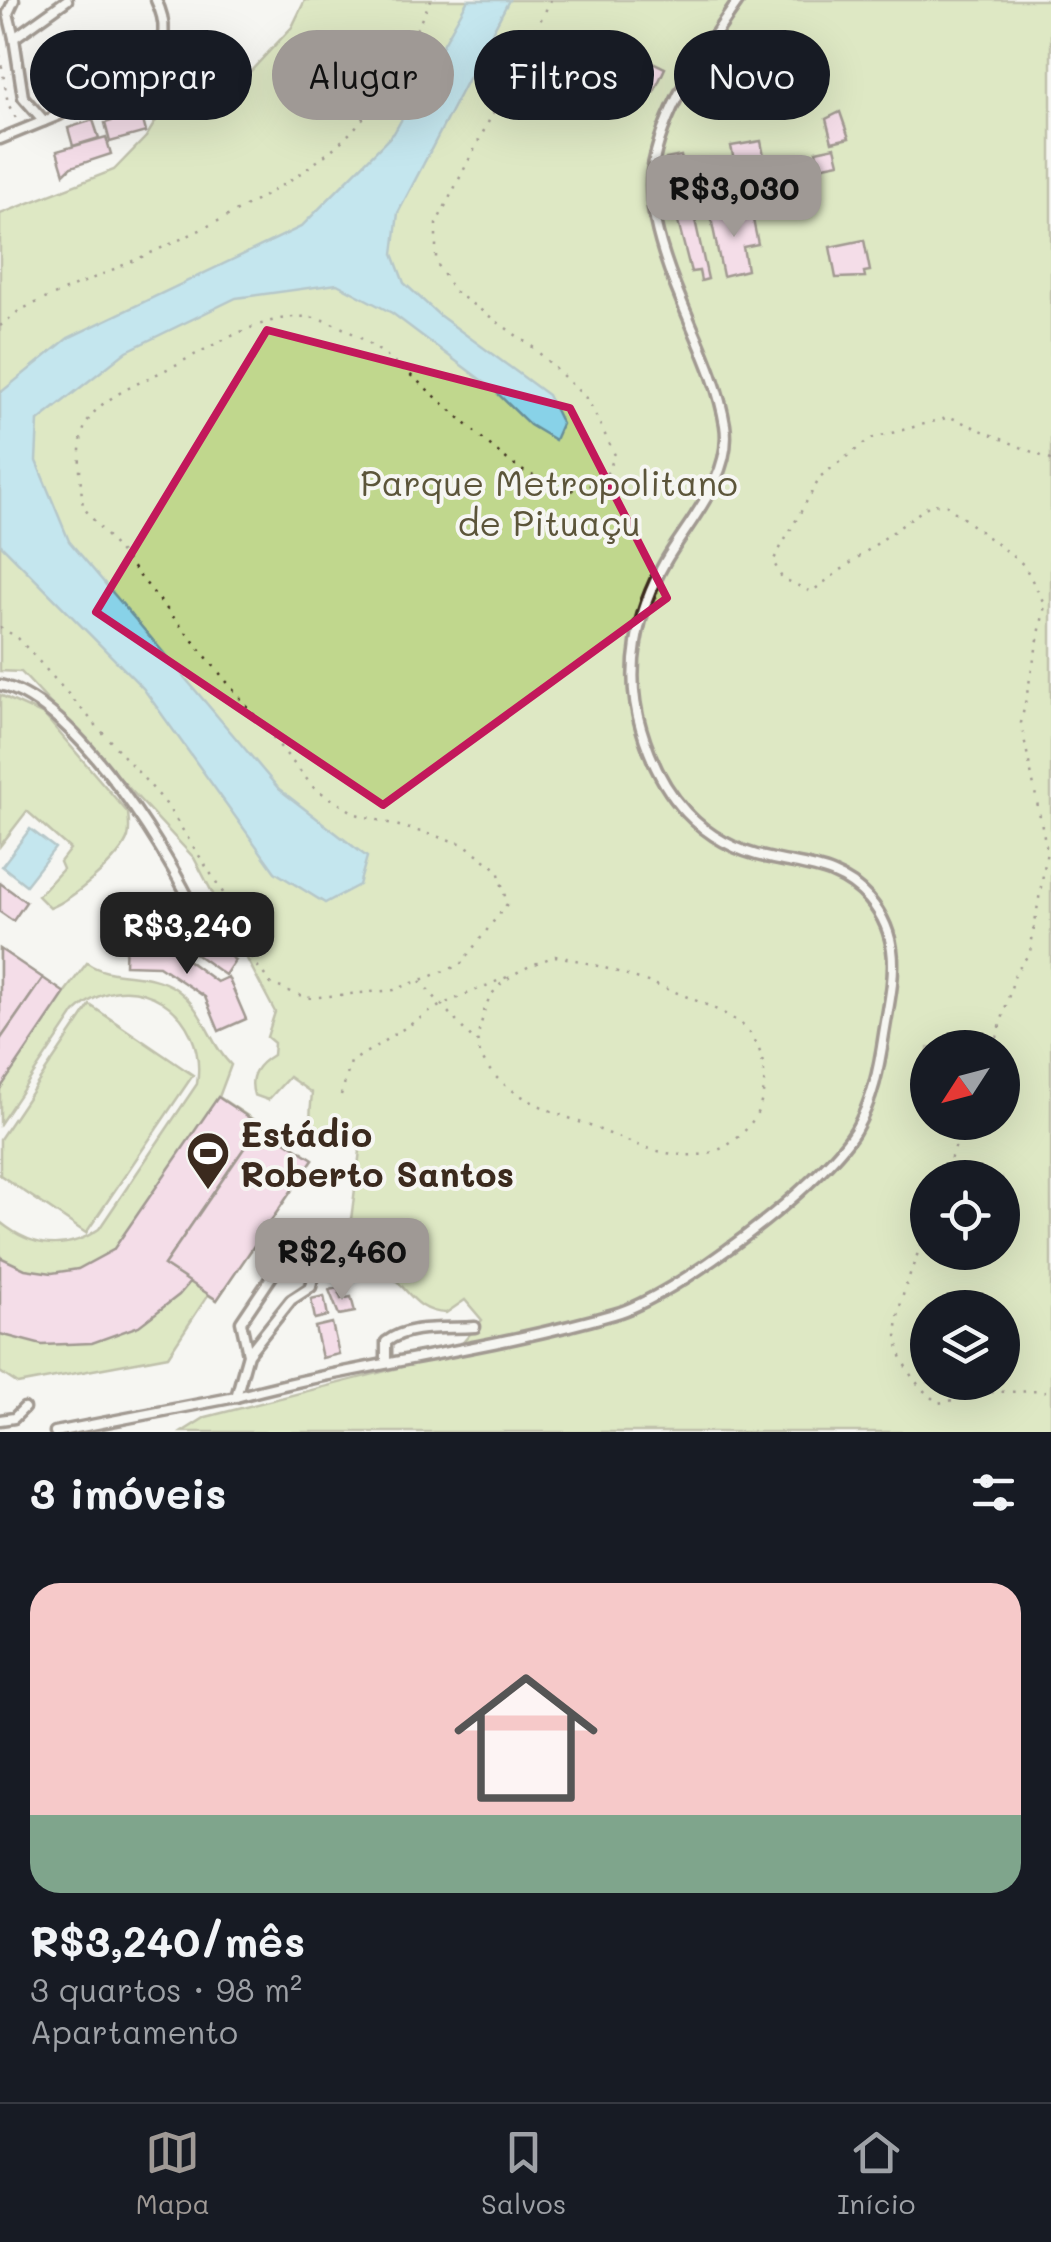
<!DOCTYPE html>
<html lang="pt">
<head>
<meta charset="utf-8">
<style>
  body { margin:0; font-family:Mali,sans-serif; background:#20242c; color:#f1f3f6; height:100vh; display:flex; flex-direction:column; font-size:38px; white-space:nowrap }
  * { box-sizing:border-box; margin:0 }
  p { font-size:32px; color:#9ea1a6 }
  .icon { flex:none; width:55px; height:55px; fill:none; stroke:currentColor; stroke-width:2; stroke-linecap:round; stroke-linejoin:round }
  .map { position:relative; height:1432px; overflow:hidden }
  .details { display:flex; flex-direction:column; background:#171b24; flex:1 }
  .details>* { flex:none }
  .hud { position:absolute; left:30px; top:30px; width:992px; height:90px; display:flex; gap:20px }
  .needle { width:65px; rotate:234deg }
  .tools { position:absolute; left:910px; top:1030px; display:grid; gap:20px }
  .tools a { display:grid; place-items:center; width:110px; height:110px; border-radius:50%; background:#171b24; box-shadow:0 10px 40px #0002; font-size:50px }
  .price { position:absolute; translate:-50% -85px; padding:0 22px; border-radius:20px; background:#9f9995; color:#111; font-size:32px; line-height:65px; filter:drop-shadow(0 2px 5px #0008) }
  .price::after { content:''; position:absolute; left:50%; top:60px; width:30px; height:22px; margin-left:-15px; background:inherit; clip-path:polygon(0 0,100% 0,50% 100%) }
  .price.on { background:#222; color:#fff }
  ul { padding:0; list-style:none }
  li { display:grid; align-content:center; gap:20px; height:530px; padding:0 30px }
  li span { display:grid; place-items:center; height:310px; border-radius:30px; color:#555 }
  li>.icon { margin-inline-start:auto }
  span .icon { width:180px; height:180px; fill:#fffc; stroke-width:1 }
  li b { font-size:42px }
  h2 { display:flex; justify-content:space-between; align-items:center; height:120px; padding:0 30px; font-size:42px }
  .chip { padding:0 35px; border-radius:45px; background:#171b24; box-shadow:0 10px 40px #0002; font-size:35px; line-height:90px }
  .chip.on { background:#9f9995; color:#111 }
  .dock { display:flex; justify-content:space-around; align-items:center; height:140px; border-top:2px solid #363941; background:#171b24; font-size:28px; color:#9ea1a6 }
  .dock a { display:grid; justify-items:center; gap:5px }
  .dock .on { color:#9f9995 }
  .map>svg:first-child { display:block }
  .green { fill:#c0d78d; stroke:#7e8056; stroke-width:2.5; fill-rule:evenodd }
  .water { fill:#88d2e8; stroke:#698f97; stroke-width:2.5 }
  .building { fill:#f2bedc; stroke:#3b2a1e; stroke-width:2.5 }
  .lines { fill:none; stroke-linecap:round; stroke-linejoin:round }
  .lane-casing { stroke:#3b2a1e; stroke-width:15 }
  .path { stroke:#3b2a1e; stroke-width:2.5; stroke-dasharray:2.5 8; stroke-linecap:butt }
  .lane { stroke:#f6f6f2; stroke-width:8 }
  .marked { fill:none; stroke:#c2185b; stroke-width:8; stroke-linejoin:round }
  .labels { text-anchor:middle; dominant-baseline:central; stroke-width:8; stroke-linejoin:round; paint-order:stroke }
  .park-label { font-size:35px; fill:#5c553a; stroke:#f6f6f2 }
  .poi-label { font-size:35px; font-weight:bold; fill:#3b2a1e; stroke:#f6f6f2; text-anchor:start }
</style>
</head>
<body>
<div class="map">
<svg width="1051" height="1432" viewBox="0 0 1051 1432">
  <rect width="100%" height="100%" fill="#f6f6f2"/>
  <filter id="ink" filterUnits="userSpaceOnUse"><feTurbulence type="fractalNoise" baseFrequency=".01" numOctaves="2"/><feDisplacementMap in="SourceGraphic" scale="20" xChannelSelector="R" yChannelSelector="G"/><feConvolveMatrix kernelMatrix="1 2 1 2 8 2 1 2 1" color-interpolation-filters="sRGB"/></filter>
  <g filter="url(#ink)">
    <g class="green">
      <path d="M305,0H1051V1432H182L206,1417L453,1354L482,1320L465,1300L446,1313C415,1312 408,1288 387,1272C378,1265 367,1263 358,1256L344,1260L343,1276L330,1281L325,1276L349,1235L360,1151L352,1138C341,1137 337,1141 328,1141C304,1143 311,1106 312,1093L289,1077L268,1100L254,1095C248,1075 258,1064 273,1055L274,1043L267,1037L275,1012L194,858L21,672L0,671V214L114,170L146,137L170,98L190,88L249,73L292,27ZM928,1048H1002V1122H928ZM928,1178H1002V1252H928ZM928,1308H1002V1382H928Z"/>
      <path d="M0,695L44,715L128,813C129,821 130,830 128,837C121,859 71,900 50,908L38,896L63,869L60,862L70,849L27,811L0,846Z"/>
      <path d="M0,949L64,993L87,963C113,981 147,969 176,989C205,1010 208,1042 231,1065L219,1097L313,1159L217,1300L208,1295L168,1356L18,1384L0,1372V1222C32,1248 66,1252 99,1229L197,1084C209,1013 132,959 75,1012L0,1124Z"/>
      <path d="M90,1005L193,1075L86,1233L0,1175V1139Z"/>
    </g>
    <g class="water">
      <path d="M468,0H509L398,213L393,254L404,283L439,315L548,395L562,424L555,440L530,425L493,389L392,313L337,284L236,298L127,351L38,421L36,461L69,541L279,789L367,857L359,885L325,903L275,872L143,688L0,544V393L68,338L301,227L394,133Z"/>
      <path d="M30,829L55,848L26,885L2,866Z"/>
    </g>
    <g class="building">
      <path d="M640,56L665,68L654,92L629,80Z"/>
      <path d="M840,112L849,138L832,142L826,119Z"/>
      <path d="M125,117L126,121L142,117L146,132L110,142L105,123Z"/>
      <path d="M93,120L99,138L73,146L68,128Z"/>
      <path d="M106,137L111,154L71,167L64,174L57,151Z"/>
      <path d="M761,141L769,182L739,187L731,146Z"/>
      <path d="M835,147L839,163L819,167L816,151Z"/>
      <path d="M681,156L708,279L701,281L699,271L691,272L670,191L666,159Z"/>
      <path d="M751,210L758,244L743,247L747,270L723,276L711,218Z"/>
      <path d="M864,240L870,271L864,272L865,277L836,278L830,247Z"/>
      <path d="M0,883L26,902L13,921L0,912Z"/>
      <path d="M183,924L235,960L225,975L173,938Z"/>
      <path d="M126,937L171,939V948L217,982L228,977L246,1019L219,1031L205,997L159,966L125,965Z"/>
      <path d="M0,949L43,978L0,1040Z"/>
      <path d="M43,978L65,993L0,1089V1040Z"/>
      <path d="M218,1097L260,1125L164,1265L190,1282L179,1295L139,1326L92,1343L42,1345L0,1334V1257L25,1269L52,1273L78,1269L113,1250Z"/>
      <path d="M260,1125L313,1159L217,1300L164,1265Z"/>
      <path d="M338,1288L341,1299L351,1297L355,1312L339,1315L329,1290Z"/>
      <path d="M324,1296L328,1316L315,1319L311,1299Z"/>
      <path d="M332,1323L339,1354L322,1358L315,1327Z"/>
    </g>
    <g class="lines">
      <g class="lane-casing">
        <g id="lane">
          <path d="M14,38L8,13L14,0"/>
          <path d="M44,121L23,97L14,38L67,0"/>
          <path d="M0,139L59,115L150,61C167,41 167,23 156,0"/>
          <path d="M0,685C78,702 177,865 206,935"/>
          <path d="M386,1360V1342C409,1324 446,1329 475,1327"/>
          <path d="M236,1397C361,1363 490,1350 614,1314C675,1297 822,1185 855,1131C873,1100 879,1068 884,1034C892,984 905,941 869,899C841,867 808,867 769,858C700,844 660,794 641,728C624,672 637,611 665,562C689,521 733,475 725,425C718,381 697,340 681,300C666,264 647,211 652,172C661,110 704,50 739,0"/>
          <path d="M0,1420L14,1418L24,1408"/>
          <path d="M55,1432L236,1397L248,1354L291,1300L311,1287C314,1269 321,1254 303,1243L288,1252L241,1322L248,1354"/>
        </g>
      </g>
      <g class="path">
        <path d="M0,55L8,104L17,120"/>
        <path d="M0,326L20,310C121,264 274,209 351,132C382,100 411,40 431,0"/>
        <path d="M0,627L18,638L164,801L229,902L244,948L271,984L307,998L394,990L460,965L507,904L498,870L464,844L356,814L314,788L83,507C74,419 79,411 159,373C201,354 259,313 308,317C371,323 463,428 517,467C534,479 560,485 580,493L608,472L615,455L588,400L534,348L454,291L436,262V224L551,0"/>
        <path d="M555,956C593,961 712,1001 741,1024C767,1045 770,1088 756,1115C743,1138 721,1154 695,1155C662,1157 630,1142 600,1130C561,1114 489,1094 478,1046C476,1038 481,1025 483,1016C490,980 524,968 555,956Z"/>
        <path d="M420,981L475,1042"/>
        <path d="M994,1048L1015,974L1030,952L1047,851L1021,723L1045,605L1024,565L946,505L931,504L811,592L782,578L773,561L821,476L870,439L950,417L1051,460"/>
        <path d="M341,1095L351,1062L441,1005L507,977"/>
        <path d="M942,1178L966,1122"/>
        <path d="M928,1224C905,1296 867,1347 938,1403L994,1392L1051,1391"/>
      </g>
      <use href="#lane" class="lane"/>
    </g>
  </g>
  <path d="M0 0H1051V1432H0ZM267,330L570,408L667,598L383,805L96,612Z" fill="#f6f6f2" fill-opacity=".55" fill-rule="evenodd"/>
  <path class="marked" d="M267,330L570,408L667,598L383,805L96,612Z"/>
  <defs>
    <g id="stadium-pin" transform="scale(2.25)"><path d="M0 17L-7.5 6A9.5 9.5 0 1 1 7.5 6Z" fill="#3b2a1e" stroke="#f6f6f2"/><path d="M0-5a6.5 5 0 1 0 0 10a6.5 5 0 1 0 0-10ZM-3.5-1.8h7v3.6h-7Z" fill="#fff"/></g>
  </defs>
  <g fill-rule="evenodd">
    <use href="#stadium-pin" x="208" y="1153"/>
  </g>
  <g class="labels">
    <g class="park-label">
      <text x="549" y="482">Parque Metropolitano<tspan x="549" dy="40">de Pituaçu</tspan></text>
    </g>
    <g class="poi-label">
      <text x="240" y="1133">Estádio<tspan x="240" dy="40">Roberto Santos</tspan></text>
    </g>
  </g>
</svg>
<div class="tools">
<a><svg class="needle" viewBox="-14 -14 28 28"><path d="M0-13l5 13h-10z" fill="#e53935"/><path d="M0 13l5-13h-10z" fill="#9ea1a6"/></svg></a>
<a><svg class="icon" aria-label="locate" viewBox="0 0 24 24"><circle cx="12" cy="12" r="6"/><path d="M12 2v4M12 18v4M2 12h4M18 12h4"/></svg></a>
<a><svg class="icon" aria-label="layers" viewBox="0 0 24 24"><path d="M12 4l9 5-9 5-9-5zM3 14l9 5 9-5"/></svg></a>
</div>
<b class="price" style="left:734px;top:240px">R$3,030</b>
<b class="price on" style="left:187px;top:977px">R$3,240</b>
<b class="price" style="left:342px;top:1303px">R$2,460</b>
<div class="hud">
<a class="chip">Comprar</a>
<a class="chip on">Alugar</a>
<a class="chip">Filtros</a>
<a class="chip">Novo</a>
</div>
</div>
<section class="details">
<h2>3 imóveis<svg class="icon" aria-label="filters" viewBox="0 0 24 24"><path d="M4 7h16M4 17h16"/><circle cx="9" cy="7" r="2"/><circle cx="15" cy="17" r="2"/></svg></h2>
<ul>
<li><span style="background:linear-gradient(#f6c9c9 75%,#7fa58c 0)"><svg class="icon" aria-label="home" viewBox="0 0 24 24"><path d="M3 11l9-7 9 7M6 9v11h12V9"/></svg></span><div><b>R$3,240/mês</b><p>3 quartos · 98 m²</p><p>Apartamento</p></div></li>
</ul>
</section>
<nav class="dock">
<a class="on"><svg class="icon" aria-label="map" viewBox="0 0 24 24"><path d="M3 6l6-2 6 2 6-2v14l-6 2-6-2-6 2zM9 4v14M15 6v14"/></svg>Mapa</a>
<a><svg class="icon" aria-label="saved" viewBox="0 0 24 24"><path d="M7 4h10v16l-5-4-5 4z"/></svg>Salvos</a>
<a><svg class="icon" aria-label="home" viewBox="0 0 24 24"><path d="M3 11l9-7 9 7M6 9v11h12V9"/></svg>Início</a>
</nav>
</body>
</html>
